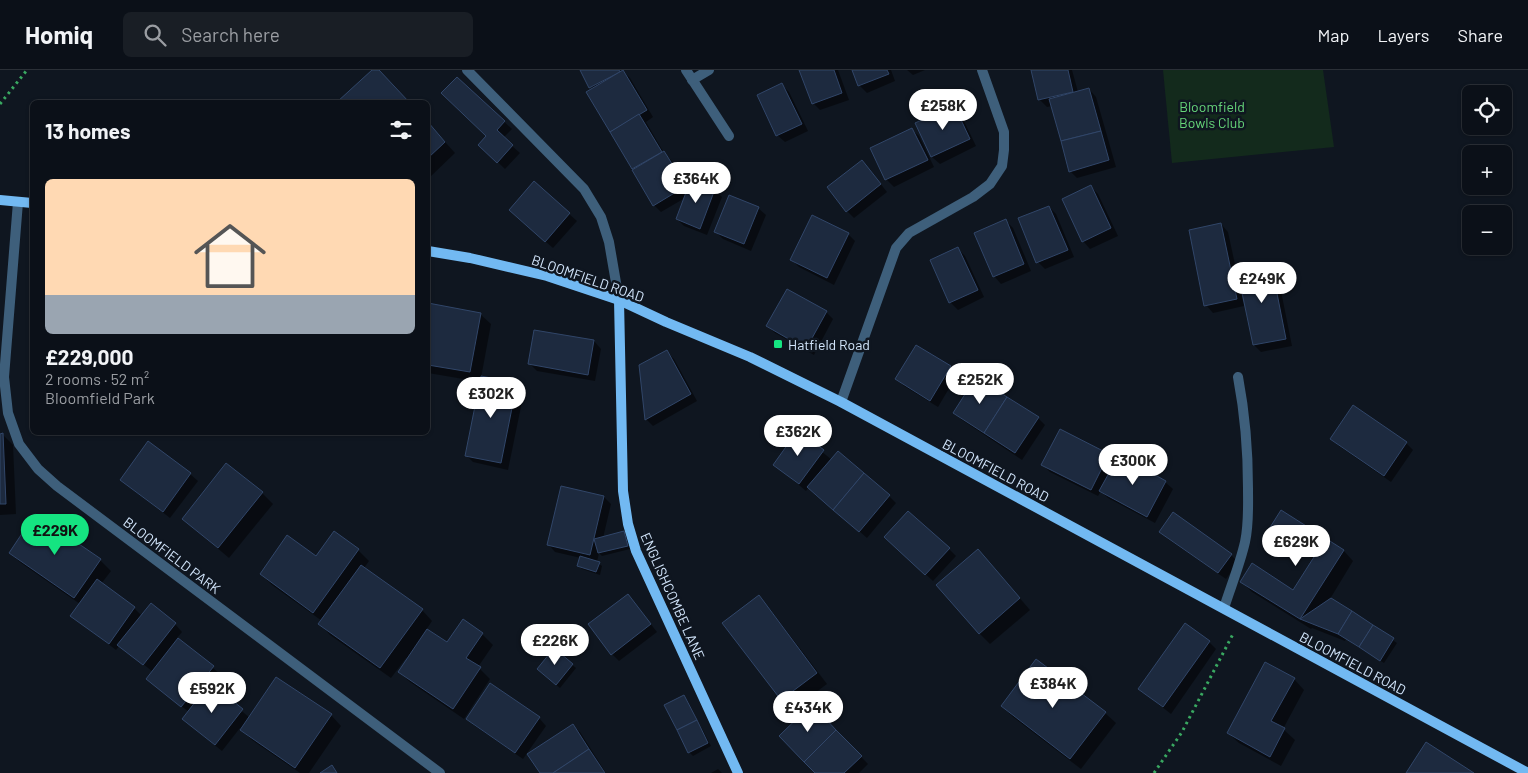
<!DOCTYPE html>
<html lang="en">
<head>
<meta charset="utf-8">
<style>
  body { margin:0; font-family:Barlow,sans-serif; background:#191e25; color:#f1f3f6; height:100vh; display:flex; flex-direction:column; font-size:19px; white-space:nowrap }
  * { box-sizing:border-box; margin:0 }
  p { font-size:16px; color:#9a9da2 }
  .icon { flex:none; width:28px; height:28px; fill:none; stroke:currentColor; stroke-width:2; stroke-linecap:round; stroke-linejoin:round }
  .map { position:relative; flex:1; overflow:hidden }
  .side { position:absolute; left:30px; top:30px; width:400px; height:335px; display:flex; flex-direction:column; background:#0b1018; border-radius:8px; box-shadow:0 1px 4px #0004,0 0 0 1px #2b3037 }
  .side>* { flex:none }
  .buttons { position:absolute; left:1462px; top:15px; display:grid; gap:10px }
  .buttons a { display:grid; place-items:center; width:50px; height:50px; border-radius:8px; background:#0b1018; box-shadow:0 1px 4px #0004,0 0 0 1px #2b3037; font-size:25px }
  .price { position:absolute; translate:-50% -42px; padding:0 11px; border-radius:18px; background:#fff; color:#222; font-size:16px; line-height:32px; filter:drop-shadow(0 1px 2px #0008) }
  .price::after { content:''; position:absolute; left:50%; top:30px; width:15px; height:11px; margin-left:-8px; background:inherit; clip-path:polygon(0 0,100% 0,50% 100%) }
  .price.on { background:#15e481; color:#111 }
  ul { padding:0; list-style:none }
  li { display:grid; align-content:center; gap:10px; height:265px; padding:0 15px }
  li+li { border-top:1px solid #2b3037 }
  li span { display:grid; place-items:center; height:155px; border-radius:8px; color:#555 }
  li>.icon { margin-inline-start:auto }
  span .icon { width:90px; height:90px; fill:#fffc; stroke-width:1 }
  li b { font-size:21px }
  h2 { display:flex; justify-content:space-between; align-items:center; height:60px; padding:0 15px; font-size:21px }
  header { display:flex; align-items:center; gap:30px; box-sizing:border-box; height:70px; padding:0 25px; background:#0b1018; border-bottom:1px solid #2b3037 }
  header strong { font-size:24px }
  nav { display:flex; gap:28px; margin-inline-start:auto; font-size:18px }
  .search { width:350px; height:45px; background:#191e25; display:flex; align-items:center; gap:12px; box-sizing:border-box; padding:0 18px; border-radius:8px; color:#9a9da2; font-size:19px }
  .map>svg:first-child { display:block }
  .green { fill:#132a1c }
  .shadow { fill:#0007 }
  .building { fill:#1d2a3f; stroke:#314669 }
  .lines { fill:none; stroke-linecap:round; stroke-linejoin:round }
  .path { stroke:#39a861; stroke-width:3; stroke-dasharray:2.5 4; stroke-linecap:butt }
  .lane { stroke:#3e5f7b; stroke-width:10 }
  .street { stroke:#3e5f7b; stroke-width:10 }
  .secondary { stroke:#72b9f2; stroke-width:10 }
  .poi-dot { fill:#15e481; stroke:#0f1620; stroke-width:2 }
  .labels { text-anchor:middle; dominant-baseline:central; stroke-width:5; stroke-linejoin:round; paint-order:stroke }
  .park-label { font-size:14px; fill:#65d478; stroke:#0f1620 }
  .street-label { font-size:14px; fill:#d2e5fb; stroke:#0f1620 }
  .poi-label { font-size:14px; fill:#d2e5fb; stroke:#0f1620; text-anchor:start }
</style>
</head>
<body>
<header>
<strong>Homiq</strong>
<div class="search"><svg class="icon" aria-label="search" viewBox="0 0 24 24"><circle cx="10" cy="10" r="6"/><path d="M15 15l6 6"/></svg>Search here</div>
<nav><a>Map</a><a>Layers</a><a>Share</a></nav>
</header>
<div class="map">
<svg width="1528" height="703" viewBox="0 0 1528 703">
  <rect width="100%" height="100%" fill="#0f1620"/>
  <path class="green" d="M1163,0H1323L1334,77L1172,93Z"/>
  <g class="shadow">
    <path d="M374,0H377L408,32H339Z"/>
    <path d="M581,0L623,1L630,8L653,47L646,52L664,83L671,90L689,119L715,120L722,127L707,165L684,156L677,149L685,128L661,142L654,135L588,22L593,19Z"/>
    <path d="M801,0H838L849,30L820,40L813,33Z"/>
    <path d="M853,0H891L895,11L867,23L860,16Z"/>
    <path d="M907,0H925L913,5Z"/>
    <path d="M1032,0H1072L1078,22L1089,19L1096,27L1116,97L1077,108L1070,101L1052,36L1047,37L1040,30Z"/>
    <path d="M457,8L512,59L503,68L520,83L505,99L480,75L488,66Z"/>
    <path d="M782,15L789,22L808,61L785,72L777,65Z"/>
    <path d="M953,36L960,43L976,76L940,94L932,87L917,53Z"/>
    <path d="M428,53L455,83L428,109Z"/>
    <path d="M911,59L919,66L934,97L894,117L886,109L871,78Z"/>
    <path d="M869,99L887,122L854,148L847,141Z"/>
    <path d="M534,113L577,151L553,178L517,147Z"/>
    <path d="M1091,117L1098,124L1118,166L1090,179L1083,171Z"/>
    <path d="M1049,137L1056,144L1074,187L1045,199L1038,192Z"/>
    <path d="M758,138L766,145L751,181L723,169L716,162Z"/>
    <path d="M1006,151L1013,158L1031,201L1001,214L994,206Z"/>
    <path d="M1221,154L1228,162L1244,236L1213,243L1206,235Z"/>
    <path d="M848,164L855,171L834,215L799,197L792,190Z"/>
    <path d="M958,179L965,186L984,227L958,240L950,232L931,191Z"/>
    <path d="M1270,194L1277,201L1292,276L1261,282L1254,275Z"/>
    <path d="M428,234L480,244L491,254L481,308L516,315L524,322L508,400L473,392L466,385L481,312L428,303Z"/>
    <path d="M826,242L833,249L814,285L775,263L767,256Z"/>
    <path d="M535,261L594,271L601,279L595,311L537,301L530,294Z"/>
    <path d="M667,282L674,289L697,331L653,356L646,349Z"/>
    <path d="M950,297L957,305L938,337L904,316L897,309Z"/>
    <path d="M954,342L1038,348L1045,355L1022,390L962,350Z"/>
    <path d="M798,362L832,390L889,426L896,433L867,468L809,417L806,421L774,394Z"/>
    <path d="M0,365H3L13,375L16,444L0,445Z"/>
    <path d="M1332,369L1406,373L1413,380L1391,412L1339,376Z"/>
    <path d="M148,373L190,404L198,411L170,448L121,410Z"/>
    <path d="M1108,385L1116,393L1165,412L1173,419L1155,453L1108,428L1101,421L1098,426L1050,402L1043,395Z"/>
    <path d="M262,423L273,434L229,488L183,449Z"/>
    <path d="M604,427L611,434L603,468L624,463L627,466L630,479L602,486L599,483L597,492L602,496L600,505L582,499L578,496L581,488L555,482L548,474Z"/>
    <path d="M1270,459L1343,480L1353,491L1330,529L1397,573L1384,593L1346,569L1345,571L1312,558L1311,559L1252,522L1242,512L1294,521L1314,490L1281,469Z"/>
    <path d="M1161,461L1231,485L1238,492L1226,509L1168,469Z"/>
    <path d="M334,463L358,480L369,491L364,498L422,540L432,551L426,560L447,574L463,551L482,564L493,575L478,597L490,609L464,649L410,612L399,602L408,589L406,588L391,608L330,565L320,554L322,551L272,515L261,504L316,488Z"/>
    <path d="M893,474L949,479L956,486L933,511Z"/>
    <path d="M10,483L100,490L111,501L101,514L134,538L142,546L151,535L175,554L182,562L177,568L220,604L211,615L250,648L331,645L341,656L309,703H300L252,670L240,658L222,681L191,656L189,642L155,616L153,602L120,575L116,580L72,546L80,534L21,493Z"/>
    <path d="M988,491L1030,540L990,574L979,563Z"/>
    <path d="M628,525L657,562L619,591L612,584Z"/>
    <path d="M759,527L769,538L827,614L792,640L782,630L724,553Z"/>
    <path d="M1209,572L1216,579L1171,644L1139,619Z"/>
    <path d="M554,580L576,598L560,618L542,603Z"/>
    <path d="M1294,609L1304,620L1283,659L1295,670L1281,696L1239,673L1228,663Z"/>
    <path d="M684,626L687,630L711,676L693,686L689,682Z"/>
    <path d="M812,636L868,694L859,703H816Z"/>
    <path d="M1002,636L1105,643L1116,653L1081,699L1013,647Z"/>
    <path d="M539,648L546,656L523,689L475,656L467,649Z"/>
    <path d="M572,655L580,662L606,703H542Z"/>
    <path d="M718,699L722,703H711Z"/>
  </g>
  <g class="building">
    <path d="M372,0H379L409,32H337Z"/>
    <path d="M580,0H619L620,2L589,18Z"/>
    <path d="M623,0L647,40L610,62L586,22Z"/>
    <path d="M799,0H834L842,23L812,34Z"/>
    <path d="M852,0H887L889,4L858,16Z"/>
    <path d="M1031,0H1068L1073,22L1038,30Z"/>
    <path d="M457,7L505,51L497,60L513,75L497,93L478,75L486,66L441,23Z"/>
    <path d="M782,13L802,54L776,66L757,25Z"/>
    <path d="M1089,18L1101,61L1061,71L1049,29Z"/>
    <path d="M954,35L970,69L931,87L915,53Z"/>
    <path d="M639,44L662,82L632,99L610,62Z"/>
    <path d="M428,52L445,72L428,88Z"/>
    <path d="M912,58L928,90L885,110L870,78Z"/>
    <path d="M1101,61L1109,90L1069,102L1061,71Z"/>
    <path d="M664,81L686,116L653,136L632,100Z"/>
    <path d="M862,90L881,114L846,142L827,117Z"/>
    <path d="M691,109L715,119L700,159L676,149Z"/>
    <path d="M534,111L570,143L545,172L509,140Z"/>
    <path d="M1091,115L1111,158L1082,172L1062,129Z"/>
    <path d="M729,125L759,137L744,174L714,162Z"/>
    <path d="M1049,136L1068,180L1036,193L1018,148Z"/>
    <path d="M812,145L849,163L827,208L790,190Z"/>
    <path d="M1006,149L1024,194L993,207L974,163Z"/>
    <path d="M1221,153L1237,229L1204,236L1189,160Z"/>
    <path d="M958,177L978,220L949,233L930,190Z"/>
    <path d="M1271,193L1286,269L1253,275L1237,199Z"/>
    <path d="M787,219L827,241L806,279L766,256Z"/>
    <path d="M428,233L481,243L470,302L428,295Z"/>
    <path d="M534,260L594,270L588,305L528,294Z"/>
    <path d="M916,275L951,296L930,331L895,309Z"/>
    <path d="M667,280L691,324L645,350L639,295Z"/>
    <path d="M481,306L517,313L501,393L465,386Z"/>
    <path d="M976,307L1007,327L984,363L953,343Z"/>
    <path d="M1007,327L1039,347L1015,383L984,363Z"/>
    <path d="M1353,335L1407,372L1384,406L1330,369Z"/>
    <path d="M1060,359L1109,384L1091,420L1041,395Z"/>
    <path d="M798,360L824,380L799,414L773,395Z"/>
    <path d="M3,363L6,434H0V364Z"/>
    <path d="M148,371L191,403L163,442L120,410Z"/>
    <path d="M838,381L864,403L833,440L807,417Z"/>
    <path d="M1119,385L1166,411L1147,447L1099,421Z"/>
    <path d="M226,393L263,422L218,478L182,449Z"/>
    <path d="M864,403L890,425L859,462L833,440Z"/>
    <path d="M561,416L604,426L590,485L547,475Z"/>
    <path d="M1281,440L1344,480L1300,549L1240,512L1252,493L1293,520L1314,487L1269,459Z"/>
    <path d="M908,441L950,478L925,505L884,467Z"/>
    <path d="M1173,442L1232,484L1218,503L1159,462Z"/>
    <path d="M35,444L101,489L74,528L9,483Z"/>
    <path d="M334,461L359,479L313,543L260,504L287,465L316,486Z"/>
    <path d="M624,461L628,476L598,483L594,469Z"/>
    <path d="M978,479L1020,528L979,564L936,515Z"/>
    <path d="M580,486L600,492L596,502L577,496Z"/>
    <path d="M361,495L423,539L380,598L318,554Z"/>
    <path d="M97,509L135,537L109,574L70,546Z"/>
    <path d="M628,524L651,554L611,585L588,554Z"/>
    <path d="M759,525L817,603L781,630L722,553Z"/>
    <path d="M1331,528L1352,541L1338,564L1300,549Z"/>
    <path d="M151,533L176,553L143,595L117,575Z"/>
    <path d="M1352,541L1373,555L1359,577L1338,564Z"/>
    <path d="M463,549L483,563L466,588L481,597L453,639L398,602L427,559L447,572Z"/>
    <path d="M1185,553L1210,571L1163,637L1138,619Z"/>
    <path d="M1373,555L1394,568L1380,591L1359,577Z"/>
    <path d="M178,568L214,596L181,637L146,609Z"/>
    <path d="M554,578L573,594L556,615L537,599Z"/>
    <path d="M1036,589L1106,642L1070,689L1001,636Z"/>
    <path d="M1265,592L1295,608L1271,651L1285,658L1270,687L1227,663Z"/>
    <path d="M276,607L332,644L295,698L240,660Z"/>
    <path d="M210,613L243,639L215,675L182,649Z"/>
    <path d="M490,613L540,647L515,683L466,649Z"/>
    <path d="M684,625L697,650L677,660L664,635Z"/>
    <path d="M812,634L836,660L804,692L779,666Z"/>
    <path d="M697,650L708,673L688,683L677,660Z"/>
    <path d="M573,654L589,679L553,703H540L527,684Z"/>
    <path d="M836,660L862,686L844,703H815L804,692Z"/>
    <path d="M1426,672L1474,703H1406Z"/>
    <path d="M589,679L605,703H553Z"/>
    <path d="M332,695L337,703H320Z"/>
  </g>
  <g class="lines">
    <g class="path">
      <path d="M0,34L27,0"/>
      <path d="M1154,703L1182,662L1233,564"/>
    </g>
    <path class="lane" d="M1224,538C1231,516 1240,494 1245,472C1249,454 1248,436 1248,418C1248,380 1245,344 1238,307"/>
    <g class="street">
      <path d="M467,0L584,119L601,147L609,172L619,230"/>
      <path d="M686,0L729,66"/>
      <path d="M692,10L709,0"/>
      <path d="M18,132L4,307L8,343L19,374L38,399L57,416L440,703"/>
      <path d="M841,332L896,178L909,163L973,127L990,114L1002,96L1004,80V62L982,0"/>
    </g>
    <g class="secondary">
      <path d="M0,130L32,133"/>
      <path d="M428,181L470,188L547,206L619,230L666,252L750,287L841,332L1528,703"/>
      <path d="M619,230L623,421L628,454L636,481L738,703"/>
    </g>
  </g>
  <rect class="poi-dot" x="773" y="269" width="10" height="10" rx="2.5"/>
  <g class="labels">
    <g class="park-label">
      <text x="1212" y="36">Bloomfield<tspan x="1212" dy="16">Bowls Club</tspan></text>
    </g>
    <g class="street-label">
      <text transform="translate(588 208) rotate(19)">BLOOMFIELD ROAD</text>
      <text transform="translate(996 400) rotate(28)">BLOOMFIELD ROAD</text>
      <text transform="translate(172 485) rotate(37)">BLOOMFIELD PARK</text>
      <text transform="translate(673 526) rotate(66)">ENGLISHCOMBE LANE</text>
      <text transform="translate(1353 593) rotate(28)">BLOOMFIELD ROAD</text>
    </g>
    <g class="poi-label">
      <text x="788" y="274">Hatfield Road</text>
    </g>
  </g>
</svg>
<div class="buttons">
<a><svg class="icon" aria-label="locate" viewBox="0 0 24 24"><circle cx="12" cy="12" r="6"/><path d="M12 2v4M12 18v4M2 12h4M18 12h4"/></svg></a>
<a>+</a>
<a>−</a>
</div>
<b class="price" style="left:943px;top:61px">£258K</b>
<b class="price" style="left:696px;top:134px">£364K</b>
<b class="price" style="left:1262px;top:234px">£249K</b>
<b class="price" style="left:980px;top:335px">£252K</b>
<b class="price" style="left:491px;top:349px">£302K</b>
<b class="price" style="left:798px;top:387px">£362K</b>
<b class="price" style="left:1133px;top:416px">£300K</b>
<b class="price on" style="left:55px;top:486px">£229K</b>
<b class="price" style="left:1296px;top:497px">£629K</b>
<b class="price" style="left:555px;top:596px">£226K</b>
<b class="price" style="left:1053px;top:639px">£384K</b>
<b class="price" style="left:212px;top:644px">£592K</b>
<b class="price" style="left:808px;top:663px">£434K</b>
<section class="side">
<h2>13 homes<svg class="icon" aria-label="filters" viewBox="0 0 24 24"><path d="M4 7h16M4 17h16"/><circle cx="9" cy="7" r="2"/><circle cx="15" cy="17" r="2"/></svg></h2>
<ul>
<li><span style="background:linear-gradient(#ffd9b3 75%,#9aa5b1 0)"><svg class="icon" aria-label="home" viewBox="0 0 24 24"><path d="M3 11l9-7 9 7M6 9v11h12V9"/></svg></span><div><b>£229,000</b><p>2 rooms · 52 m²</p><p>Bloomfield Park</p></div></li>
</ul>
</section>
</div>
</body>
</html>
